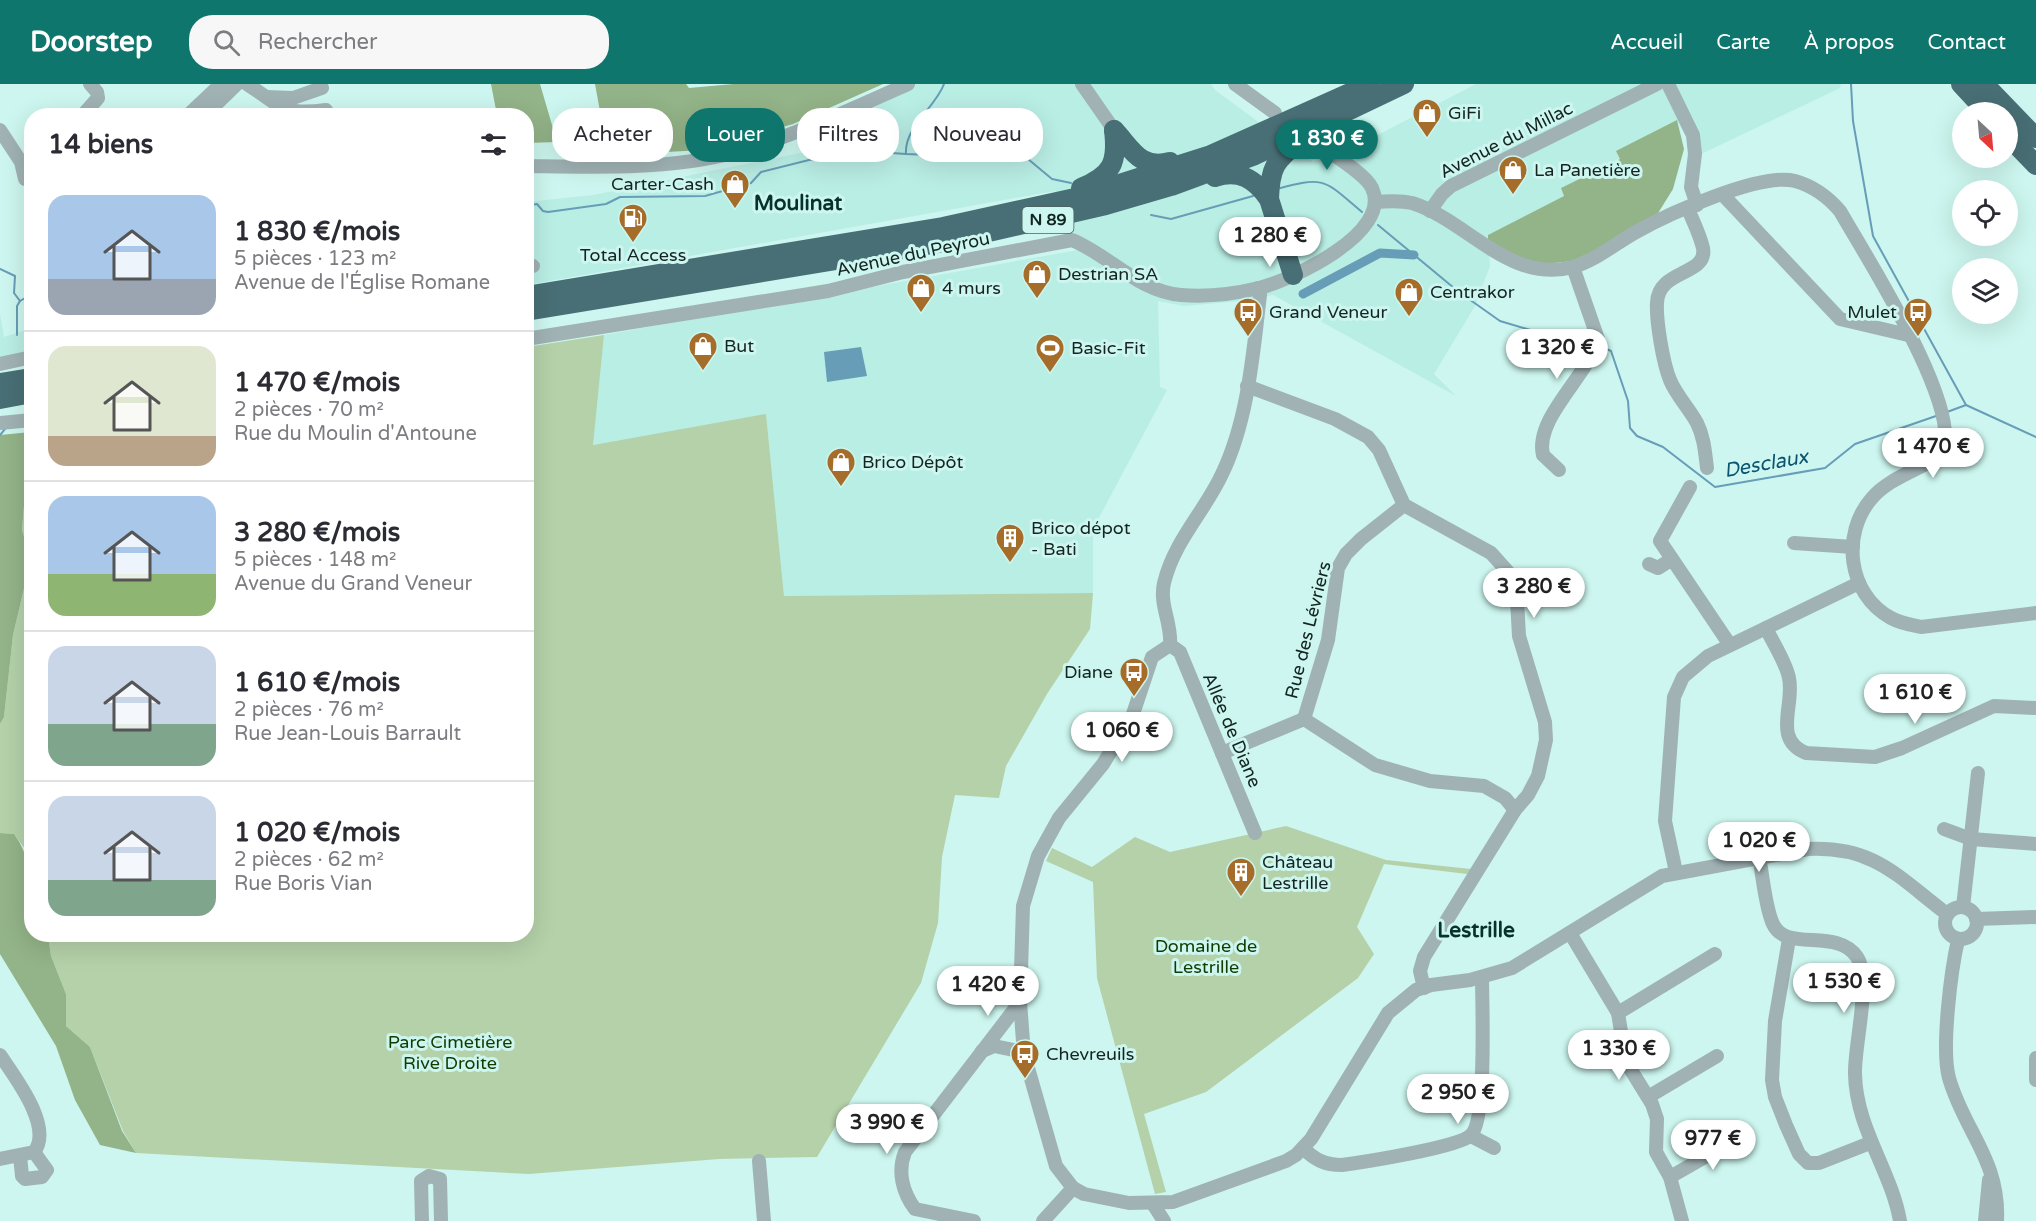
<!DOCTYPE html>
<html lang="fr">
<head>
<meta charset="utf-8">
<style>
  body { margin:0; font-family:"Varela Round",sans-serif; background:#f7f7f7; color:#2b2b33; height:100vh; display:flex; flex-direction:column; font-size:22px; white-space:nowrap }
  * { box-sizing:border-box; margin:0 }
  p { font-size:20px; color:#7c7c81 }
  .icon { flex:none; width:33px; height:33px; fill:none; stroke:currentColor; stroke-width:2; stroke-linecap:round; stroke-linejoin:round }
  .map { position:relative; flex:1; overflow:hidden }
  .panel { position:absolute; left:24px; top:24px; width:510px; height:834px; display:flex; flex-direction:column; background:#fff; border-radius:24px; box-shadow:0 6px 24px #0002 }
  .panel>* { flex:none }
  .hud { position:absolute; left:552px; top:24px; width:570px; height:54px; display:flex; gap:12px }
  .needle { width:39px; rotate:154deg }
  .buttons { position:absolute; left:1952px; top:18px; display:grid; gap:12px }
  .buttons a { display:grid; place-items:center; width:66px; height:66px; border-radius:50%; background:#fff; box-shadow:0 6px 24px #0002; font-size:30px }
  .price { position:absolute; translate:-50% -51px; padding:0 14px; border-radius:21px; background:#fff; color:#222; font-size:20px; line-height:39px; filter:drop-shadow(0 2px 3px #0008) }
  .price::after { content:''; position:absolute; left:50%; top:36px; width:18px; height:14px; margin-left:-9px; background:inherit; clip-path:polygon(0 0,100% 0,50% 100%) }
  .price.selected { background:#0f766e; color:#fff }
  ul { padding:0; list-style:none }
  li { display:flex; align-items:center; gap:18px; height:150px; padding:0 24px }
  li+li { border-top:2px solid #e1e1e2 }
  li span { display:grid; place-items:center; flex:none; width:168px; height:120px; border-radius:18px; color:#555 }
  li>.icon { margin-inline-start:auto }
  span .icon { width:72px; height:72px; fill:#fffc; stroke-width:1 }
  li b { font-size:26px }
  h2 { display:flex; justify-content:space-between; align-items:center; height:72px; padding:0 24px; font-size:26px }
  .tag { padding:0 21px; border-radius:24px; background:#fff; box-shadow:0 6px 24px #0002; font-size:21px; line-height:54px }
  .tag.selected { background:#0f766e; color:#fff }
  header { display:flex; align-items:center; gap:36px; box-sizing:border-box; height:84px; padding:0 30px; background:#0f766e; color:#fff }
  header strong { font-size:28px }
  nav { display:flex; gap:33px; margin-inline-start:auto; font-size:21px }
  .search { width:420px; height:54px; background:#f7f7f7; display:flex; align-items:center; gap:15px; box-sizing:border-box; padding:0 21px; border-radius:24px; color:#7c7c81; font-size:22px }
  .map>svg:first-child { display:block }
  .built { fill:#b9eee5 }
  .green { fill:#b4d1a9 }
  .forest { fill:#93b388 }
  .water { fill:#679db7 }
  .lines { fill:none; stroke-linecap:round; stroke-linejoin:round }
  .stream { stroke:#679db7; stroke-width:2 }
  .canal { stroke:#679db7; stroke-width:9 }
  .minor { stroke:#a0b2b4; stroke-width:14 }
  .highway { stroke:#486f75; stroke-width:20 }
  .labels { text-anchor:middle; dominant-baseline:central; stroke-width:6; stroke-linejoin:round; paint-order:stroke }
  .shield { fill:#ccf6ef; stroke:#4b635f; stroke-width:1.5 }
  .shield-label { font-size:16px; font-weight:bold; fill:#142421 }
  .poi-label { font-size:18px; fill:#142421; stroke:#ccf6ef; text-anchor:start }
  .street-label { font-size:18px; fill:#142421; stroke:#ccf6ef }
  .park-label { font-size:18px; fill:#133b00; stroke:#ccf6ef }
  .water-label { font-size:20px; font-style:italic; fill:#0a546f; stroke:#ccf6ef }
  .quarter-label { font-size:21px; font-weight:bold; fill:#07312c; stroke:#ccf6ef }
</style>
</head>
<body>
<header>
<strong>Doorstep</strong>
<div class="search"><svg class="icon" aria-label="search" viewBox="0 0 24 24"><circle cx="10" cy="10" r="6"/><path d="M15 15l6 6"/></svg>Rechercher</div>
<nav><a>Accueil</a><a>Carte</a><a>À propos</a><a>Contact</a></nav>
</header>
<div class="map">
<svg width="2036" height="1137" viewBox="0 0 2036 1137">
  <rect width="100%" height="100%" fill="#ccf6ef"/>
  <g class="built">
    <path d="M908,0H1211L1215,6L1313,78L1370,55L1476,0H1841L1840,4L1697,72L1677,37L1617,67L1620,74L1561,104L1564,112L1488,151L1490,182L1475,222L1434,290L1456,312L1273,211L1242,217L1184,222L1158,217L1160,303L1167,306L1093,445V509L784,512L766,331L592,361L604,251L1078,166L1055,107L527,201V118L593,111L825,64V36Z"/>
    <path d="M31,221V267L0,274V230L4,253L26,246L24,226Z"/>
  </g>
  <g class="green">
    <path d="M604,251L593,361L766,330L784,512L1093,509L1090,545L1047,610L1006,682L999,714L955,711L942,773L938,839L921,899L817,1073L719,1075L529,1090L136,1069L123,1047L90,963L66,942V910L51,872L48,851L526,850L527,263Z"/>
    <path d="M31,381V795L25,765L14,750L0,749V640L4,633L13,551L31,475L22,446L27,387Z"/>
    <path d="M1286,742L1386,776L1471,785L1467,790L1384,780L1357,843L1374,870L1358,894L1206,1008L1144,1030L1166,1108L1155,1110L1097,894L1093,798L1046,777L1052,764L1092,783L1135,753L1170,768Z"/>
  </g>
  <g class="forest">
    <path d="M491,0H540L557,58L527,59L526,32L497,31Z"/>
    <path d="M595,0H686L689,4L734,0H883L793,40L704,66L608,71Z"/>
    <path d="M1677,36L1684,65L1673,105L1655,134L1603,163L1572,177L1537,181L1488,158V151L1564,112L1561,104L1620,75L1616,67Z"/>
    <path d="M31,348V381L27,387L22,446L31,475L13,551L4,633L0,640V351Z"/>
    <path d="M0,749L14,750C36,780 32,815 32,850L48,851L51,872L66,910V942L90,963L122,1047L136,1069L100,1061L75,1016L56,962L0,870Z"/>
  </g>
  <path class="water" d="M861,263L867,292L827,298L824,268Z"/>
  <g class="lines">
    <g class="stream">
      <path d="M944,0C936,23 904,43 906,70L1028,75L1052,95L1071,99"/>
      <path d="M1851,0L1853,37L1873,152L1966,321"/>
      <path d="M1277,105C1326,91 1325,97 1362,128"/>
      <path d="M526,122L537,120L543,127L548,128L606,120L620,113L705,112L751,99L761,88L809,76L878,68L906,70"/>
      <path d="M1151,131L1171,135L1253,112"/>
      <path d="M1378,141L1454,204"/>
      <path d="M0,185L15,192L14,209L20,217"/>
      <path d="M1459,208L1500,237L1554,253L1591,258"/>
      <path d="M20,217L32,210"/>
      <path d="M17,251V222L20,217"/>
      <path d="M1600,262L1611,267L1628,317L1630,344L1637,352L1663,363L1715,403L1825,384L1855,360L1936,332"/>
      <path d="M1966,321L2036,353"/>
      <path d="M1947,328L1966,321"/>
      <path d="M0,351L5,345"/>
    </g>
    <path class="canal" d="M1303,210L1380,169L1414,171"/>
    <g class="minor">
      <path d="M247,0C281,22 283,32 326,26"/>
      <path d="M1082,0L1114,46"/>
      <path d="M1235,0L1275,29"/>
      <path d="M1668,0L1693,51L1695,70L1691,103L1697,121"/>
      <path d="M267,13L293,14L322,4"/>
      <path d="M82,32L98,14L97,8L90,0"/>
      <path d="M187,32L221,0"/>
      <path d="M204,32L237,0"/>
      <path d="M0,46L21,78L25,95"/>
      <path d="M526,82C595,83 666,86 733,69C793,53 851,25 908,0"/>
      <path d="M1723,111L1840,235L1908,251"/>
      <path d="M1375,118C1387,117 1400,116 1412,119C1467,136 1509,200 1573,183C1595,177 1616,159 1636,148C1668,130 1761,88 1795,97C1813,102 1828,113 1840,127C1865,171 1965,326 1942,370C1920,386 1890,393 1872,414C1841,449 1847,510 1891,534C1900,539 1911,541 1921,543L2036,529"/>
      <path d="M1688,125C1693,137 1700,151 1703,164C1708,192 1658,185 1657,219C1656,237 1663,279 1670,296C1676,311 1689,324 1697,339C1704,353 1705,368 1707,384"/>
      <path d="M1430,127L1442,110L1451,102L1657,0"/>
      <path d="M526,183L533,182"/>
      <path d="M1258,204L1260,211C1253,270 1248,336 1222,390C1205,427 1174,457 1164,499C1159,521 1172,539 1170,561L1152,573L1132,633L1103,680L1059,734L1038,772L1023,822L1020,918L1024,970L1056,1082L1073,1104L1084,1110L1129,1119L1173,1118L1286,1077L1296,1071L1311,1055L1388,929L1416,906L1431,901L1470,896L1512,884L1662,792L1808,765C1875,762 1898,793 1947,830"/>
      <path d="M526,255L828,207L903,188L1072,156C1109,171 1139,208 1181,211C1206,213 1234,210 1259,204C1291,196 1393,149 1372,104C1365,89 1330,69 1316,59"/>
      <path d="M0,280L32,273"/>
      <path d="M1247,302L1335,335L1368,353L1379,366L1404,421L1491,469L1508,488L1517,516L1519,552L1545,638L1546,656L1538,692L1528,711L1515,726L1424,873L1420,887L1424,904"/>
      <path d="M0,339L32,336"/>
      <path d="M1559,386L1543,371C1534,334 1589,291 1598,255L1573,183"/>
      <path d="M1690,403L1660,457L1730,561"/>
      <path d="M1794,459L1853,463"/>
      <path d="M1649,480L1658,484L1672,475"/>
      <path d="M1766,544C1773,559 1786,578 1789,594C1795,621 1772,655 1806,669L1875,673L1902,664L1994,622L2036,624"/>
      <path d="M1170,561L1180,568L1255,749"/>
      <path d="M1304,635L1328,556L1338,484L1346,470L1361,455L1404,421"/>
      <path d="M1222,669L1304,635L1375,681L1430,697L1484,702L1505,714L1515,726"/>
      <path d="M1944,745L1971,755L2036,760"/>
      <path d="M1759,773C1763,792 1765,823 1773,840C1786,869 1837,843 1857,873C1872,895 1854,962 1855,990C1856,1044 1891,1086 1900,1137"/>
      <path d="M1676,788L1665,737L1674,613L1683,593L1708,572L1859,499"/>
      <circle cx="1961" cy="839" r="16"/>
      <path d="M1963,823L1978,689"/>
      <path d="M1976,835L2036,833"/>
      <path d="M1570,849L1618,929L1626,978L1652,1020L1657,1035L1656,1068L1670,1093L1682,1137"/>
      <path d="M1789,855L1775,937L1772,996L1775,1013L1786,1041L1799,1070L1808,1079H1819L1870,1059"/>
      <path d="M1958,856C1951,886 1941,965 1949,994C1964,1047 2000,1076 1997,1137"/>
      <path d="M1618,929L1715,870"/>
      <path d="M982,967L994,962L1024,968"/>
      <path d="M0,971C14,992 54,1043 34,1068L0,1075"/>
      <path d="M2036,974V996"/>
      <path d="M1648,1013L1717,972"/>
      <path d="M1471,1052L1494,1064"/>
      <path d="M1303,1064C1315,1076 1325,1081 1342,1081C1364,1078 1460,1063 1471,1051C1487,1036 1482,920 1482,893"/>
      <path d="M20,1072L22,1092L25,1095L42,1093L47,1086L34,1068"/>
      <path d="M759,1077L764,1137"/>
      <path d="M1670,1093L1740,1053"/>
      <path d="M1153,1120L1164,1137"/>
      <path d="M422,1137L421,1097L429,1092L440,1095L441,1137"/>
      <path d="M974,1137L915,1125C903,1109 897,1088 905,1068L1020,918"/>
      <path d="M1043,1137L1073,1104"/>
      <path d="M1985,1137L1989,1096"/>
    </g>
    <g class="highway">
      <path d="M1961,0L1987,28"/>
      <path d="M1984,0L2036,54"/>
      <path d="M1114,46C1132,65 1140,86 1170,78"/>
      <path d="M2007,51L2036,81"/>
      <path d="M1215,93C1239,85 1255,95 1269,115L1293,191"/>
      <path d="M1081,104C1112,91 1118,79 1114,46"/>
      <path d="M1269,115C1270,84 1275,76 1299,58"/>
      <path d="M526,212L943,143L1075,114L1211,71L1370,0"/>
      <path d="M526,227L945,158L1106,121L1171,102L1255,71L1404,0"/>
      <path d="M0,299L32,294"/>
      <path d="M0,315L32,309"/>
    </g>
  </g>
  <defs>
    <g id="shop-pin" transform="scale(1.5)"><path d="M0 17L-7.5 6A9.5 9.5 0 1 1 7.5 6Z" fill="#a56d29" stroke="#ccf6ef"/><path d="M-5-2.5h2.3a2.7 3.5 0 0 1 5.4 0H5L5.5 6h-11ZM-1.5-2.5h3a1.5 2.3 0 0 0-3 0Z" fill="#fff"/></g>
    <g id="fuel-pin" transform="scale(1.5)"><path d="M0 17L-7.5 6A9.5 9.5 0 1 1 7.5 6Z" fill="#a56d29" stroke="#ccf6ef"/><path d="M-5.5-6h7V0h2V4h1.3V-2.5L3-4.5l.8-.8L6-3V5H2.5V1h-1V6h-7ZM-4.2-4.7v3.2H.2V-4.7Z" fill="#fff"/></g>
    <g id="bus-pin" transform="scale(1.5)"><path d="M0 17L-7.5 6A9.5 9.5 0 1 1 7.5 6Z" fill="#a56d29" stroke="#ccf6ef"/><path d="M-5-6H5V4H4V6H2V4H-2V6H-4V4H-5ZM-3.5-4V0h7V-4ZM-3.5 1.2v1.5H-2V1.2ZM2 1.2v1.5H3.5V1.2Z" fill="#fff"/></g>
    <g id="stadium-pin" transform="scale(1.5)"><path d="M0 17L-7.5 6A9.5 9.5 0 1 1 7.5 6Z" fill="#a56d29" stroke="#ccf6ef"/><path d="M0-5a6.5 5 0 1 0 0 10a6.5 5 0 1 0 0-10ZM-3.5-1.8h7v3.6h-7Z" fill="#fff"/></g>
    <g id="building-pin" transform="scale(1.5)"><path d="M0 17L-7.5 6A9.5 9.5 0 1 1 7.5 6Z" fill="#a56d29" stroke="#ccf6ef"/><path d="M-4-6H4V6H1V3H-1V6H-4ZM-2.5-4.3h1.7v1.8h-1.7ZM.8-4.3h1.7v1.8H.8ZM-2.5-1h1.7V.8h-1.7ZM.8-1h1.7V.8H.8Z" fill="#fff"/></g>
  </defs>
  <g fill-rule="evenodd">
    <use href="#shop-pin" x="1427" y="29"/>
    <use href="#shop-pin" x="1513" y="86"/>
    <use href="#shop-pin" x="735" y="100"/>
    <use href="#fuel-pin" x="633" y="134"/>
    <use href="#shop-pin" x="1037" y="190"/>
    <use href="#shop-pin" x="921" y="204"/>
    <use href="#shop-pin" x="1409" y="208"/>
    <use href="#bus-pin" x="1248" y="228"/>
    <use href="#bus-pin" x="1918" y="228"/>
    <use href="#shop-pin" x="703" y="262"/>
    <use href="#stadium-pin" x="1050" y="264"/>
    <use href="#shop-pin" x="841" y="378"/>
    <use href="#building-pin" x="1010" y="454"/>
    <use href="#bus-pin" x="1134" y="588"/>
    <use href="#building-pin" x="1241" y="788"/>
    <use href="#bus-pin" x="1025" y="970"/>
  </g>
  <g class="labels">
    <rect class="shield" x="1022.5" y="123" width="51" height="26" rx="4.5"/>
    <g class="shield-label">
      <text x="1048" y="136">N 89</text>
    </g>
    <g class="poi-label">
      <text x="1448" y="29">GiFi</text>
      <text x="1534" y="86">La Panetière</text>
      <text x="714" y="100" text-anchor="end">Carter-Cash</text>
      <text x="633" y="171" text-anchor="middle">Total Access</text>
      <text x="1058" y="190">Destrian SA</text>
      <text x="942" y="204">4 murs</text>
      <text x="1430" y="208">Centrakor</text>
      <text x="1269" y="228">Grand Veneur</text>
      <text x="1897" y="228" text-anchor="end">Mulet</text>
      <text x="724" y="262">But</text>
      <text x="1071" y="264">Basic-Fit</text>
      <text x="862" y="378">Brico Dépôt</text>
      <text x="1031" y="444">Brico dépot<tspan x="1031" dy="21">- Bati</tspan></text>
      <text x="1113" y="588" text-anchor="end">Diane</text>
      <text x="1262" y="778">Château<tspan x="1262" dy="21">Lestrille</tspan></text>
      <text x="1046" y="970">Chevreuils</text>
    </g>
    <g class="street-label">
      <text transform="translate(1506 56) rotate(-27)">Avenue du Millac</text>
      <text transform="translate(913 170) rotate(-12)">Avenue du Peyrou</text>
      <text transform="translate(1308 546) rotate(-76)">Rue des Lévriers</text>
      <text transform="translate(1232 646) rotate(67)">Allée de Diane</text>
    </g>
    <g class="park-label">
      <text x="1206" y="862">Domaine de<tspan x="1206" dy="21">Lestrille</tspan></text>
      <text x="450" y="958">Parc Cimetière<tspan x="450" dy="21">Rive Droite</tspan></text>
    </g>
    <g class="water-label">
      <text transform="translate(1766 380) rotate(-10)">Desclaux</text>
    </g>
    <g class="quarter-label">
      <text x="798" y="119">Moulinat</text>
      <text x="1476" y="846">Lestrille</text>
    </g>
  </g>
</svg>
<div class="buttons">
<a><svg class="needle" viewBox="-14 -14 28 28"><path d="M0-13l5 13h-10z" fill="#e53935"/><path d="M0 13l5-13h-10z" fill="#7c7c81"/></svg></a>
<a><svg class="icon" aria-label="locate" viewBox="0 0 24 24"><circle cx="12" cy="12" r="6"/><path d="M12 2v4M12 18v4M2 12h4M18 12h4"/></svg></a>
<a><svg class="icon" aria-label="layers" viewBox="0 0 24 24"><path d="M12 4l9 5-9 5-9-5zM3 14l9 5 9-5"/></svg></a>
</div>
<b class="price selected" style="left:1327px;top:87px">1 830 €</b>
<b class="price" style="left:1270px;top:184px">1 280 €</b>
<b class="price" style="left:1557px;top:296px">1 320 €</b>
<b class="price" style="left:1933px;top:395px">1 470 €</b>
<b class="price" style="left:1534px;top:535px">3 280 €</b>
<b class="price" style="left:1915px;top:641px">1 610 €</b>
<b class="price" style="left:1122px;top:679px">1 060 €</b>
<b class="price" style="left:1759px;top:789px">1 020 €</b>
<b class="price" style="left:1844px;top:930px">1 530 €</b>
<b class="price" style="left:988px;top:933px">1 420 €</b>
<b class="price" style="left:1619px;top:997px">1 330 €</b>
<b class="price" style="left:1458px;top:1041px">2 950 €</b>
<b class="price" style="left:887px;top:1071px">3 990 €</b>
<b class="price" style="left:1713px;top:1087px">977 €</b>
<div class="hud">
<a class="tag">Acheter</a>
<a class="tag selected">Louer</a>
<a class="tag">Filtres</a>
<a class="tag">Nouveau</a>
</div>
<section class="panel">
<h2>14 biens<svg class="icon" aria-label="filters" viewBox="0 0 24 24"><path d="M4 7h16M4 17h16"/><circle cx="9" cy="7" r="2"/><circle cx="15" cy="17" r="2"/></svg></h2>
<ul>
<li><span style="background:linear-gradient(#a9c7e8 70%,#9aa5b1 0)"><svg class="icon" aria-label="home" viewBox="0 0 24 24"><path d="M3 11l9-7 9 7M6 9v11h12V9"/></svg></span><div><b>1 830 €/mois</b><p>5 pièces · 123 m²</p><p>Avenue de l'Église Romane</p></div></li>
<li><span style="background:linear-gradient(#dfe7d0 75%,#b9a48a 0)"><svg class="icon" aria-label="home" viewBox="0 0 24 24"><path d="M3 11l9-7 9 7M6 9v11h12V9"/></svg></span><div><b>1 470 €/mois</b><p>2 pièces · 70 m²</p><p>Rue du Moulin d'Antoune</p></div></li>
<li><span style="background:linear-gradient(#a9c7e8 65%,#8fb573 0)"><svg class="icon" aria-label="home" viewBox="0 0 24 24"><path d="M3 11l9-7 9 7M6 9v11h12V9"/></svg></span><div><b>3 280 €/mois</b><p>5 pièces · 148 m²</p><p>Avenue du Grand Veneur</p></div></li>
<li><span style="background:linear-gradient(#c9d6e8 65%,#7fa58c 0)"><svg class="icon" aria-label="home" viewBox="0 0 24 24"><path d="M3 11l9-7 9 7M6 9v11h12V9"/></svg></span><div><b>1 610 €/mois</b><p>2 pièces · 76 m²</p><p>Rue Jean-Louis Barrault</p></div></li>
<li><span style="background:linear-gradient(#c9d6e8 70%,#7fa58c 0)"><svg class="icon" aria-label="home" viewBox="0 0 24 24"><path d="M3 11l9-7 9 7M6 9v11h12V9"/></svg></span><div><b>1 020 €/mois</b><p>2 pièces · 62 m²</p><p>Rue Boris Vian</p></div></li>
</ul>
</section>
</div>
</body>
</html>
